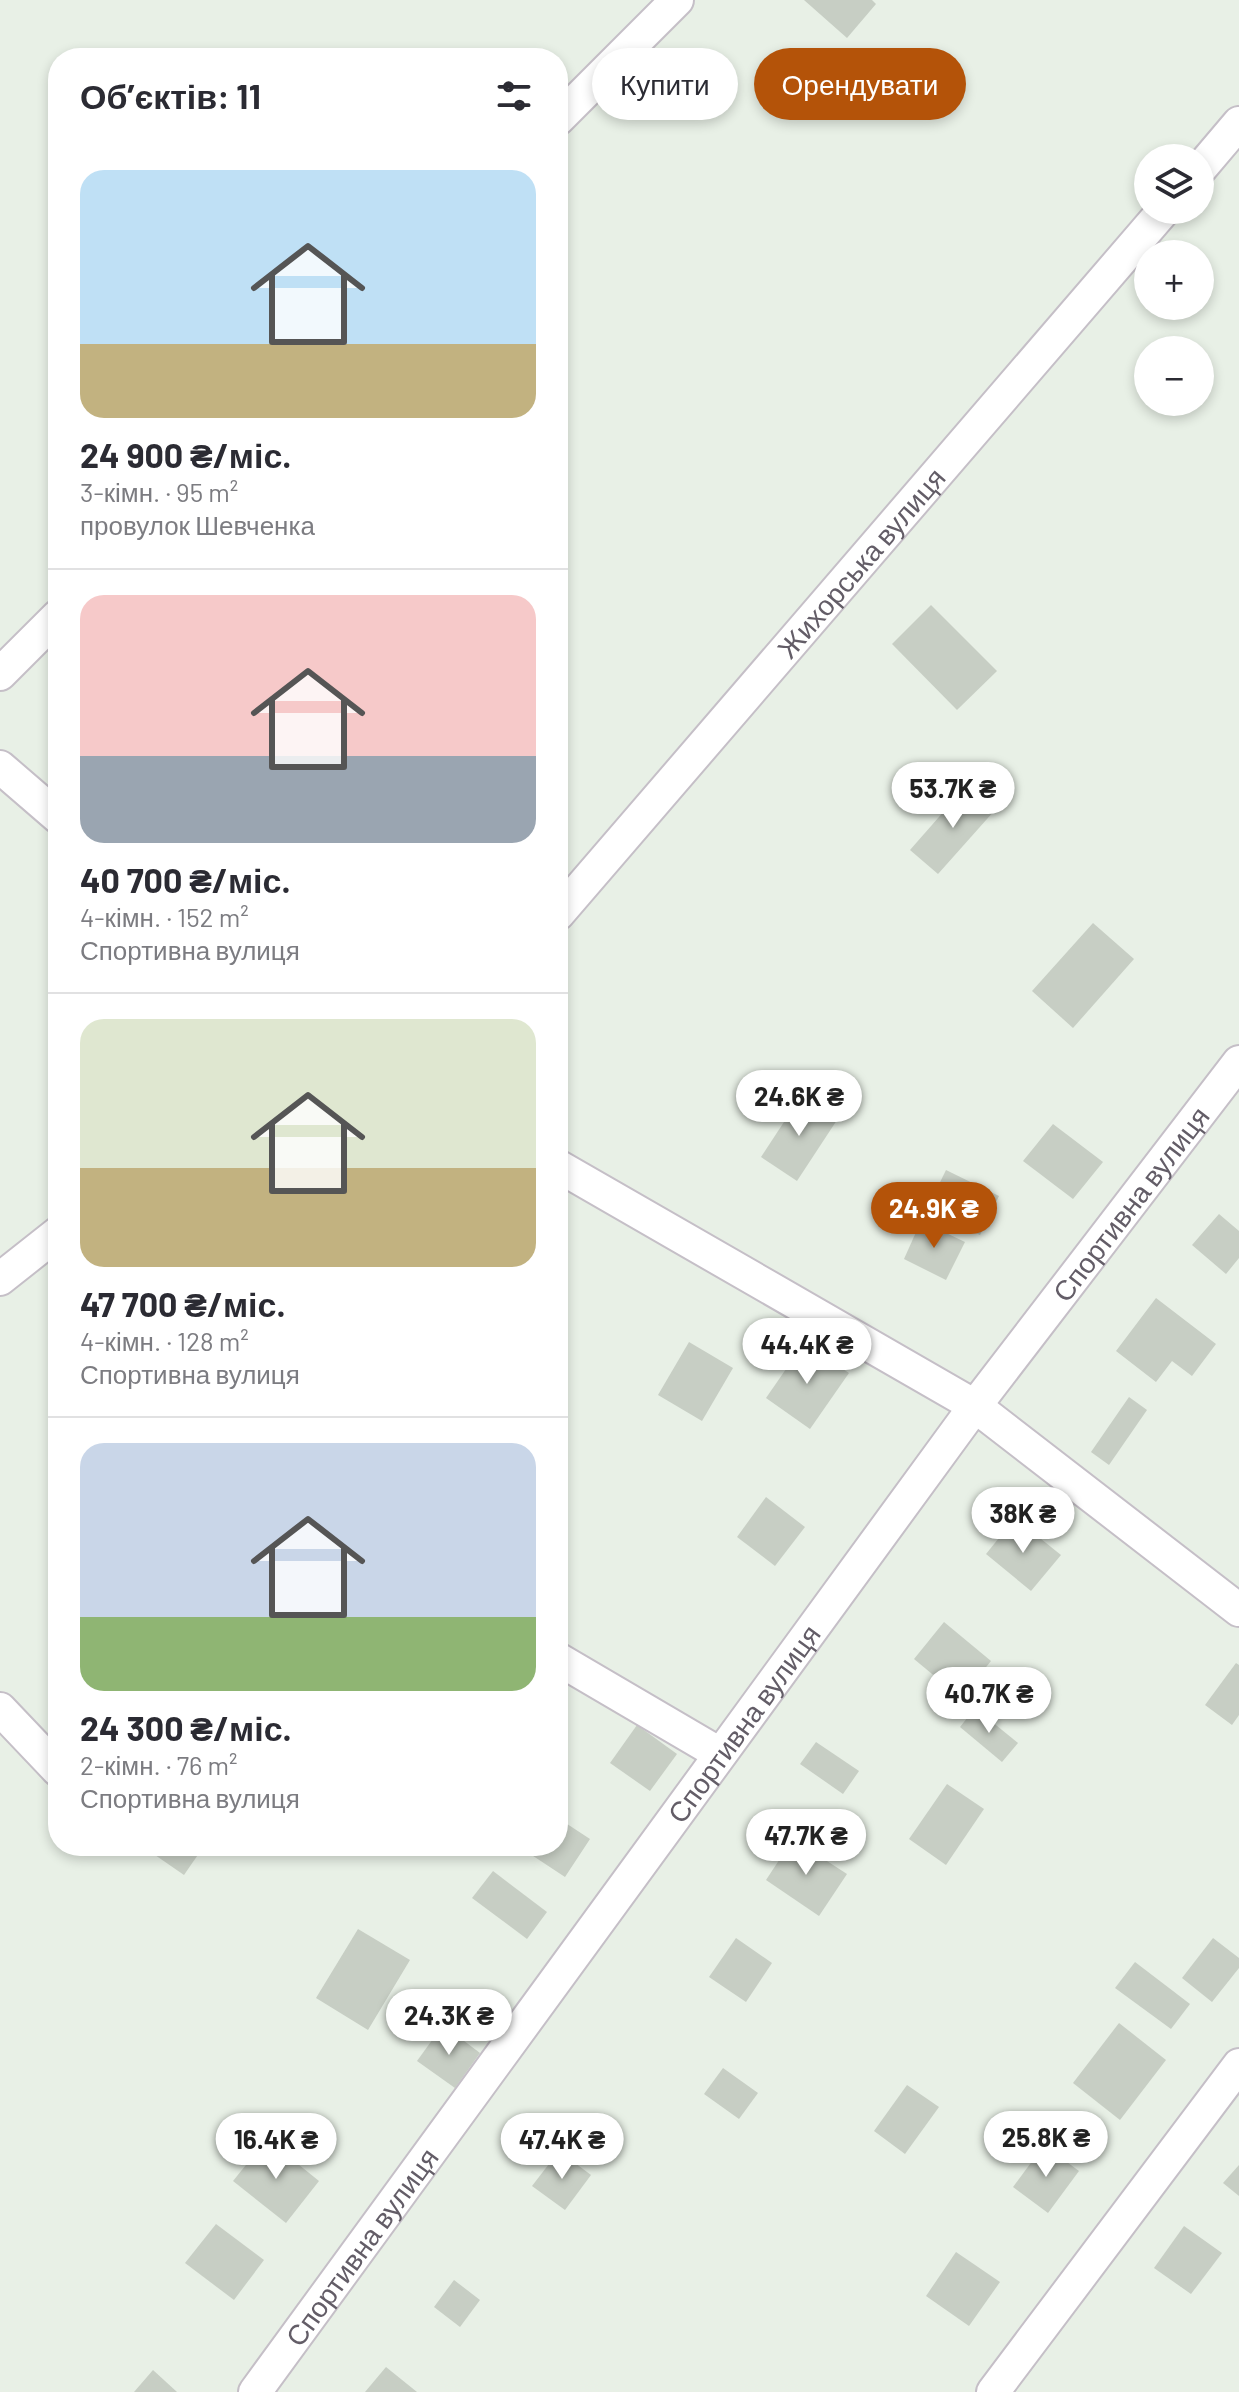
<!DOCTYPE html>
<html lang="uk">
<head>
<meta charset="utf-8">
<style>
  body { margin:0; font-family:Barlow,sans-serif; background:#f2f2f3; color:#2b2b33; height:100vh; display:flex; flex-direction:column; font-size:30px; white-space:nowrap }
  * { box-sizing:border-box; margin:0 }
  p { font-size:26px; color:#7c7c81 }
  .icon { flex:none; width:44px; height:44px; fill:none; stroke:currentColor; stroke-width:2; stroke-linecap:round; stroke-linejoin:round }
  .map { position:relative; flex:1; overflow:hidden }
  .panel { position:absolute; left:48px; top:48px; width:520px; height:1808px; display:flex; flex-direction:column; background:#fff; border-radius:32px; box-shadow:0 4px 12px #0003 }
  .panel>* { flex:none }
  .top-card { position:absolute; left:592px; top:48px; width:526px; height:72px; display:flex; gap:16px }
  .controls { position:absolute; left:1134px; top:144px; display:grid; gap:16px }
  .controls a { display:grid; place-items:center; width:80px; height:80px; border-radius:50%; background:#fff; box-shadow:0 4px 12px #0003; font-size:40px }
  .price { position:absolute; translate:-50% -68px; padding:0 18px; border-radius:28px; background:#fff; color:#222; font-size:26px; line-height:52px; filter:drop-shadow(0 2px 4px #0008) }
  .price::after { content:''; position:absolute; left:50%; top:48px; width:24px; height:18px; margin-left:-12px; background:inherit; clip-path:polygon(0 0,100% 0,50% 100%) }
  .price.current { background:#b45309; color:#fff }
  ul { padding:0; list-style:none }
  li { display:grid; align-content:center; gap:16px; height:424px; padding:0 32px }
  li+li { border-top:2px solid #e1e1e2 }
  li span { display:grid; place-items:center; height:248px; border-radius:24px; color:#555 }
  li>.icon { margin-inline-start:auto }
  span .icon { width:144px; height:144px; fill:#fffc; stroke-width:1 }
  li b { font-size:34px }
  h2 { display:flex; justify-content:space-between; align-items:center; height:96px; padding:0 32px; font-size:34px }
  .tag { padding:0 28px; border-radius:36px; background:#fff; box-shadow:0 4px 12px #0003; font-size:28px; line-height:72px }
  .tag.current { background:#b45309; color:#fff }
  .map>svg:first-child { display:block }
  .building { fill:#c7cec4 }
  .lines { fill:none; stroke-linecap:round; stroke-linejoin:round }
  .minor-casing { stroke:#c5bfc7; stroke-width:36 }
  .minor { stroke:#fff; stroke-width:32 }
  .labels { text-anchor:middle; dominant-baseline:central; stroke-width:6; stroke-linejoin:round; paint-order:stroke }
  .street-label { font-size:28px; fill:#635d67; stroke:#fff }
</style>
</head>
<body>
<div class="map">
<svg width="1239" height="2392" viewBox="0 0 1239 2392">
  <rect width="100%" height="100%" fill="#e8f0e6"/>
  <g class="building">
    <path d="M804,0H872L876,4L847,38Z"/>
    <path d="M931,605L997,671L957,710L892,644Z"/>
    <path d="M967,785L995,810L938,874L910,850Z"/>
    <path d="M1093,923L1134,959L1073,1028L1032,991Z"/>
    <path d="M801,1096L837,1120L797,1181L761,1157Z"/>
    <path d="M1053,1124L1103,1162L1073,1199L1023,1161Z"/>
    <path d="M946,1170L999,1196L980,1235L927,1209Z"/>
    <path d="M1219,1214L1239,1231V1258L1226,1274L1192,1245Z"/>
    <path d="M921,1221L965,1242L946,1280L904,1259Z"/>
    <path d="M1156,1298L1216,1344L1192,1376L1172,1361L1156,1382L1116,1351Z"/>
    <path d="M689,1342L733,1368L702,1421L658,1395Z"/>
    <path d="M804,1343L849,1373L810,1429L766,1398Z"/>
    <path d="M1129,1397L1147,1410L1109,1465L1091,1452Z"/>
    <path d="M766,1497L805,1527L775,1566L737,1537Z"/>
    <path d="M1015,1518L1061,1555L1031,1591L986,1554Z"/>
    <path d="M944,1622L991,1661L961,1698L914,1659Z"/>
    <path d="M1236,1663L1239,1665V1715L1232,1725L1205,1705Z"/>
    <path d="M975,1708L1018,1743L1002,1762L960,1727Z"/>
    <path d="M637,1725L677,1754L650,1791L610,1763Z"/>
    <path d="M816,1742L859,1771L843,1794L800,1764Z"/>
    <path d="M947,1784L984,1809L946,1865L909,1839Z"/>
    <path d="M558,1818L590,1839L565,1877L518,1846H558Z"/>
    <path d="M793,1839L847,1874L819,1916L766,1880Z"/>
    <path d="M142,1846H204L184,1875Z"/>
    <path d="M493,1871L547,1912L527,1939L472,1898Z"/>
    <path d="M358,1929L410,1960L368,2030L316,1998Z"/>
    <path d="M736,1938L772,1963L746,2002L709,1977Z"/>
    <path d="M1213,1938L1239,1958V1968L1212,2002L1182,1978Z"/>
    <path d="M1135,1962L1190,2004L1171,2029L1115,1988Z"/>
    <path d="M1119,2023L1166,2060L1120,2120L1073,2083Z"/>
    <path d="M443,2025L480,2053L455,2088L417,2061Z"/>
    <path d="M723,2068L758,2093L739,2119L704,2094Z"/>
    <path d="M907,2085L939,2107L905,2154L874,2131Z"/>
    <path d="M267,2139L319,2181L286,2223L233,2181Z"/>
    <path d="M1044,2145L1079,2171L1048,2213L1013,2187Z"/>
    <path d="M559,2151L591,2175L565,2210L532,2186Z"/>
    <path d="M1239,2165V2196L1223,2183Z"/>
    <path d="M216,2224L264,2260L234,2300L185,2263Z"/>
    <path d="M1184,2226L1222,2253L1191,2294L1154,2268Z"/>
    <path d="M956,2252L1000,2282L969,2326L926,2296Z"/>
    <path d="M454,2280L480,2300L460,2327L434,2307Z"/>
    <path d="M386,2367L417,2392H365Z"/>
    <path d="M153,2370L177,2392H134Z"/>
  </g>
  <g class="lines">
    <g class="minor-casing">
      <g id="minor">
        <path d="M558,119L677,0"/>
        <path d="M1200,169L1239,123"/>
        <path d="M0,674L58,616"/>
        <path d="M0,767L58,817"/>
        <path id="s1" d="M558,914L1164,210"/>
        <path d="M558,1166L975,1406L1239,1610"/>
        <path d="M0,1279L58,1233"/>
        <path d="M558,1659L720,1754"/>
        <path d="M0,1709L58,1770"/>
        <path id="s2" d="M255,2392L975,1406L1239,1062"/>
        <path d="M993,2392L1239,2065"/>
      </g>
    </g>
    <use href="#minor" class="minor"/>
  </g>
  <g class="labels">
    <g class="street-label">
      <text stroke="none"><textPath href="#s1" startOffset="464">Жихорська вулиця</textPath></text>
      <text stroke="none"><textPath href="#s2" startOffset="1476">Спортивна вулиця</textPath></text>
      <text stroke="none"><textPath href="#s2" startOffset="828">Спортивна вулиця</textPath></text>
      <text stroke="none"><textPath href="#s2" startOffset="180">Спортивна вулиця</textPath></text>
    </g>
  </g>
</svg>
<div class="controls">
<a><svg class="icon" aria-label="layers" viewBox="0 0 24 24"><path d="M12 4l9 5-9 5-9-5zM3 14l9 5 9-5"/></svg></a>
<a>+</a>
<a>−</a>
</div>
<b class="price" style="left:953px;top:830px">53.7K ₴</b>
<b class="price" style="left:799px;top:1138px">24.6K ₴</b>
<b class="price current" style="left:934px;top:1250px">24.9K ₴</b>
<b class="price" style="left:807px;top:1386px">44.4K ₴</b>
<b class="price" style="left:1023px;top:1555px">38K ₴</b>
<b class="price" style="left:989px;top:1735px">40.7K ₴</b>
<b class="price" style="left:806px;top:1877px">47.7K ₴</b>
<b class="price" style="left:449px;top:2057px">24.3K ₴</b>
<b class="price" style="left:1046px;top:2179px">25.8K ₴</b>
<b class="price" style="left:276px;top:2181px">16.4K ₴</b>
<b class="price" style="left:562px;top:2181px">47.4K ₴</b>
<div class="top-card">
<a class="tag">Купити</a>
<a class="tag current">Орендувати</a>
</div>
<section class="panel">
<h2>Об’єктів: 11<svg class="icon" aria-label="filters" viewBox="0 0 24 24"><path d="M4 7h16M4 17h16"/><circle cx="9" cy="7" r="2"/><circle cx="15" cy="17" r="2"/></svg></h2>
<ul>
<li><span style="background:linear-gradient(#bfe0f5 70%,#c2b280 0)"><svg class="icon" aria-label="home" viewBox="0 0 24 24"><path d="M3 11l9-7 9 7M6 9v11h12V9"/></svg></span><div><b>24 900 ₴/міс.</b><p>3-кімн. · 95 m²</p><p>провулок Шевченка</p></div></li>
<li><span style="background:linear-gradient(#f6c9c9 65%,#9aa5b1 0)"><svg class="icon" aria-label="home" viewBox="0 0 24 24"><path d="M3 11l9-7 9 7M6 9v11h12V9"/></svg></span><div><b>40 700 ₴/міс.</b><p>4-кімн. · 152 m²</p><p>Спортивна вулиця</p></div></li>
<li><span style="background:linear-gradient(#dfe7d0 60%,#c2b280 0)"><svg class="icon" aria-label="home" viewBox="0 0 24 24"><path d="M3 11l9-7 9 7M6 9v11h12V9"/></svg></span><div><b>47 700 ₴/міс.</b><p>4-кімн. · 128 m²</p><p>Спортивна вулиця</p></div></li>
<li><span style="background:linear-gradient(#c9d6e8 70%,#8fb573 0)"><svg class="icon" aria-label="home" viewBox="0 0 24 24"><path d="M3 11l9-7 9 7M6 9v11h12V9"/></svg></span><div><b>24 300 ₴/міс.</b><p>2-кімн. · 76 m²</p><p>Спортивна вулиця</p></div></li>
</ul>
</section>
</div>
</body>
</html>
